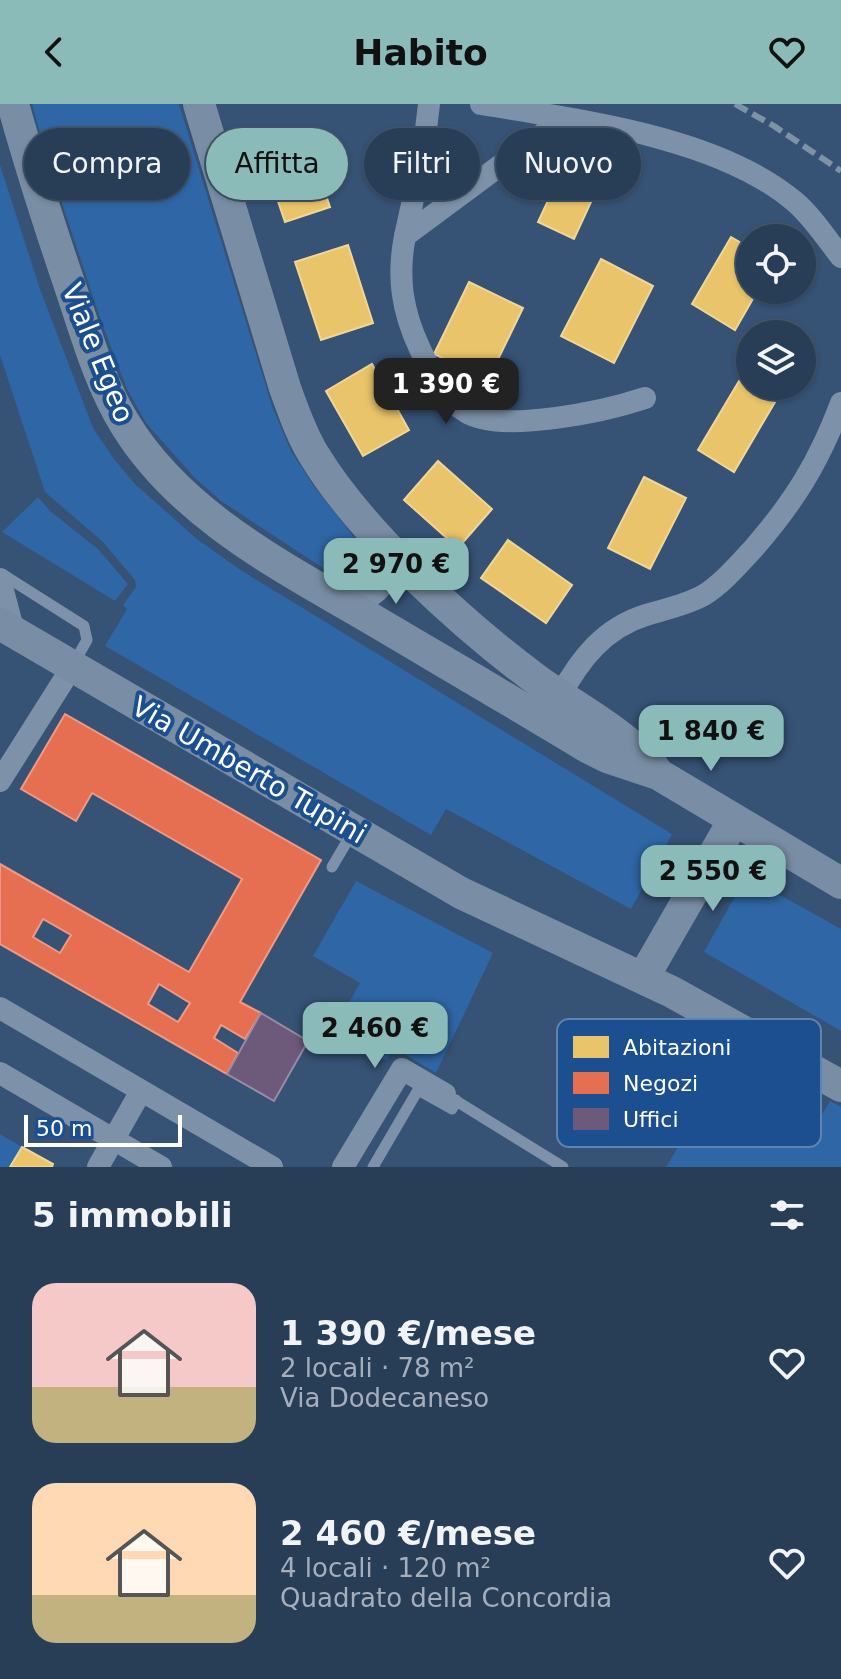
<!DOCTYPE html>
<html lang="it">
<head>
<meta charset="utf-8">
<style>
  body { margin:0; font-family:"DejaVu Sans",sans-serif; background:#30455d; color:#f1f3f6; height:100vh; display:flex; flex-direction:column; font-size:30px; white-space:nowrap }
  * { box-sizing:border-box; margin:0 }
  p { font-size:26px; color:#a5aeba }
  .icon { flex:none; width:44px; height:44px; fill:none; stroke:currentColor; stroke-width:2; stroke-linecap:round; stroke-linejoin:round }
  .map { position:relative; height:1063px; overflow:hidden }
  .drawer { display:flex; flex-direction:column; background:#283e57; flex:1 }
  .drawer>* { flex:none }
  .hud { position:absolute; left:24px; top:24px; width:794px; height:72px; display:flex; gap:16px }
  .controls { position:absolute; left:736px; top:120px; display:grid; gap:16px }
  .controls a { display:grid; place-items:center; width:80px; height:80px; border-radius:50%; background:#283e57; box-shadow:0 2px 6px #0004,0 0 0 2px #44576d; font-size:40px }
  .scale { position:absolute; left:24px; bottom:20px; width:158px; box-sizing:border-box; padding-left:8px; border:4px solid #fff; border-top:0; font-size:22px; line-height:28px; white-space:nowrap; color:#fff; -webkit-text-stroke:6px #1b4f8f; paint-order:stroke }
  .price { position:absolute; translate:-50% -68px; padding:0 18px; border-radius:16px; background:#8bbbb9; color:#111; font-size:26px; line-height:52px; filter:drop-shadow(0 2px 4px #0008) }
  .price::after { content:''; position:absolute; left:50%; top:48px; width:24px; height:18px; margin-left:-12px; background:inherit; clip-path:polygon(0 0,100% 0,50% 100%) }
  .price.on { background:#222; color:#fff }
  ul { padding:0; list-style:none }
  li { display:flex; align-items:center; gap:24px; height:200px; padding:0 32px }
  li span { display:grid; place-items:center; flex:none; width:224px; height:160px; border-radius:24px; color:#555 }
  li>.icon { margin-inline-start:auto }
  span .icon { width:96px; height:96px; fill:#fffc; stroke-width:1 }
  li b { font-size:34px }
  h2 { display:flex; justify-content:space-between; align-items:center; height:96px; padding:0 32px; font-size:34px }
  .chip { padding:0 28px; border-radius:36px; background:#283e57; box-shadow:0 2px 6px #0004,0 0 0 2px #44576d; font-size:28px; line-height:72px }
  .chip.on { background:#8bbbb9; color:#111 }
  header { display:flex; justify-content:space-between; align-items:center; height:104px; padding:0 32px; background:#8bbbb9; color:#111; font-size:36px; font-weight:800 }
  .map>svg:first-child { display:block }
  .green { fill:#2f66a5 }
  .homes { fill:#e9c46a; stroke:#f0d697; stroke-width:2 }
  .shops { fill:#e76f51; stroke:#ee9a85; stroke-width:2; fill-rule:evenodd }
  .offices { fill:#6d597a; stroke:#998ba2; stroke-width:2 }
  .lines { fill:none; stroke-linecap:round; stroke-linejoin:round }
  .lane { stroke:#7d92a8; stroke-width:11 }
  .street { stroke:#7d92a8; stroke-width:22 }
  .secondary { stroke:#798da4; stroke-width:32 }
  .rail { stroke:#7e92a7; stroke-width:6; stroke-dasharray:14 6; stroke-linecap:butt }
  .labels { text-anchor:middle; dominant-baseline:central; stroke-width:8; stroke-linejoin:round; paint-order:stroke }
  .street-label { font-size:28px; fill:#fff; stroke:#1b4f8f }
  .key { fill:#1b4f8f; stroke:#5f84b1; stroke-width:2 }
  .key-label { font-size:22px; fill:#fff }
</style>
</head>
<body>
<header><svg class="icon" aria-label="back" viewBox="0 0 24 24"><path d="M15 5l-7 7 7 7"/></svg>Habito<svg class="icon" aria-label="heart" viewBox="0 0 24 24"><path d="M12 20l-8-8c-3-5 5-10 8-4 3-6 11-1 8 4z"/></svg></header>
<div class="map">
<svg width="841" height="1063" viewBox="0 0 841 1063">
  <rect width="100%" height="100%" fill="#365274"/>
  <g class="green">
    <path d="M32,0H179L272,302L291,347L313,381L367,450V464L356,477L346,479L221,397L194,373L146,319L127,285L101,217L45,48Z"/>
    <path d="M0,61L40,185L93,324L114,355L135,380L197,435L242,467L672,730L631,805L446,705L431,731L105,542L127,505L123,501L136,483L135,476L103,438L45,388L0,251Z"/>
    <path d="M38,393L50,407L98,445L128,480L115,497L2,428Z"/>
    <path d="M356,777L493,849L436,969L394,944L386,956L380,953L389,936L342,911L360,879L313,852Z"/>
    <path d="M760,780L841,825V927L704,848L735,792L740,785Z"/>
    <path d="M716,980L810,1030L830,997L841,1003V1063H666Z"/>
    <path d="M0,1030L22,1043L10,1063H0Z"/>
  </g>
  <g class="homes">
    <path d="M304,26L330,103L285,118L259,41Z"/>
    <path d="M566,58L602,74L574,135L538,118Z"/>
    <path d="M731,133L750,144V186H758L735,226L692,200Z"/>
    <path d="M348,141L373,219L321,236L295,158Z"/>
    <path d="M601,155L653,182L614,259L561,232Z"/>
    <path d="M469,178L523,204L488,276L434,250Z"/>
    <path d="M372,260L409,326L363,352L326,287Z"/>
    <path d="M739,277L775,298L734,368L698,346Z"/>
    <path d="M438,357L492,405L458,444L404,396Z"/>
    <path d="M644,373L686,394L650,465L608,444Z"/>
    <path d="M508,436L572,481L546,519L481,474Z"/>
    <path d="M22,1043L53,1060L52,1063H10Z"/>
  </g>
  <path class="shops" d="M65,610L321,756L240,898L261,909L245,935L221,921L214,934L238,949L227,970L0,840V760L189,868L242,775L92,689L76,717L21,685ZM43,815L71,831L60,849L33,833ZM159,880L190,899L178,918L148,900Z"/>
  <path class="offices" d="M261,909L308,937L274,997L227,970Z"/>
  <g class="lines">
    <g class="lane">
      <path d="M2,470L84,522L87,536L74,559"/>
      <path d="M332,763L352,729"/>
      <path d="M445,990L563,1063"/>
      <path d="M373,1063L418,986L452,1005L456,996"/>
    </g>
    <g class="street">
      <path d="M429,0L423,50L405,132L564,14"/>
      <path d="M481,0C578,16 716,32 794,97C812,112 826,134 841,153"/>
      <path d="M405,132C397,173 402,207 420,245C431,268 443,295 466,308C502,330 606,307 645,294"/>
      <path d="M0,475L14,528"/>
      <path d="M342,498C380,498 388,479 392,446"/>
      <path d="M560,592C580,555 604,524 646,511C666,505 686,501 704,491C723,479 738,461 753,445C794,398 819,358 841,299"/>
      <path d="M0,677L72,563"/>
      <path d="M0,904L272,1063"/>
      <path d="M0,969L161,1063"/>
      <path d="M98,1063L141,987"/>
      <path d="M343,1063L402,965L445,990"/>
    </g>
    <g class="secondary">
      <path d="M13,0C30,61 49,120 69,179C85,226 99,278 125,320C181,412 285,464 375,517C446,559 518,601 589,644L607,653L658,670L841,779"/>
      <path d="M199,0L285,284C293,306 301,330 314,351C361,429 464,522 537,576C576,604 622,627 654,664"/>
      <path d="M0,520L461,789L672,888L841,982"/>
      <path d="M643,874L734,716"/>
    </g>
    <path class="rail" d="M735,0L774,22L841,67"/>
  </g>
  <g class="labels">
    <g class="street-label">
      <text transform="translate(98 249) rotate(68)">Viale Egeo</text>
      <text transform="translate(249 666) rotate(30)">Via Umberto Tupini</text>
    </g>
  </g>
  <rect x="557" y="915" width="264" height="128" rx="12" class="key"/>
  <rect x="573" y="932" width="36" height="22" fill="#e9c46a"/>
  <rect x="573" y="968" width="36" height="22" fill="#e76f51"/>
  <rect x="573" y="1004" width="36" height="22" fill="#6d597a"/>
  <g class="key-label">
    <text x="623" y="951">Abitazioni</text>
    <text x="623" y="987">Negozi</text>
    <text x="623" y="1023">Uffici</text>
  </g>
</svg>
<div class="controls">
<a><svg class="icon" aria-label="locate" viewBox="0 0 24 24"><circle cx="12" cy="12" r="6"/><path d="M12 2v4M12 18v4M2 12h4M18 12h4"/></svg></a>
<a><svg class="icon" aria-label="layers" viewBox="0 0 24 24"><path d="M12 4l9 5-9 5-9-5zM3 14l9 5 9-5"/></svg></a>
</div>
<div class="scale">50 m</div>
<b class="price on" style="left:446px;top:322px">1 390 €</b>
<b class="price" style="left:396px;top:502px">2 970 €</b>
<b class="price" style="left:711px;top:669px">1 840 €</b>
<b class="price" style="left:713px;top:809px">2 550 €</b>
<b class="price" style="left:375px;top:966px">2 460 €</b>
<div class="hud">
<a class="chip">Compra</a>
<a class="chip on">Affitta</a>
<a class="chip">Filtri</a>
<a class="chip">Nuovo</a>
</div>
</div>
<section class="drawer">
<h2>5 immobili<svg class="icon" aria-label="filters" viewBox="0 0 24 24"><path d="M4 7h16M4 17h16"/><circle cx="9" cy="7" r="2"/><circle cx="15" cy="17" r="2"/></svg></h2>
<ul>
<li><span style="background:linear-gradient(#f6c9c9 65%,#c2b280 0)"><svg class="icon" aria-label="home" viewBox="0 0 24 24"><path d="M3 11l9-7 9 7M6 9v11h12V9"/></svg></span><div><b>1 390 €/mese</b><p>2 locali · 78 m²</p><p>Via Dodecaneso</p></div><svg class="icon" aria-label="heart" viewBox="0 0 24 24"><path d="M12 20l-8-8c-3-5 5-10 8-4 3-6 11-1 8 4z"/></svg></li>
<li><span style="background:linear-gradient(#ffd9b3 70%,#c2b280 0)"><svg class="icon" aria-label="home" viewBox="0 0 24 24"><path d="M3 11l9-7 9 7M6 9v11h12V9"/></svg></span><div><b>2 460 €/mese</b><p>4 locali · 120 m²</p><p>Quadrato della Concordia</p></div><svg class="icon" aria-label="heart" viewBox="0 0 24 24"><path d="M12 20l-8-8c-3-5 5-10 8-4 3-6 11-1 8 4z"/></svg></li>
</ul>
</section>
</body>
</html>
